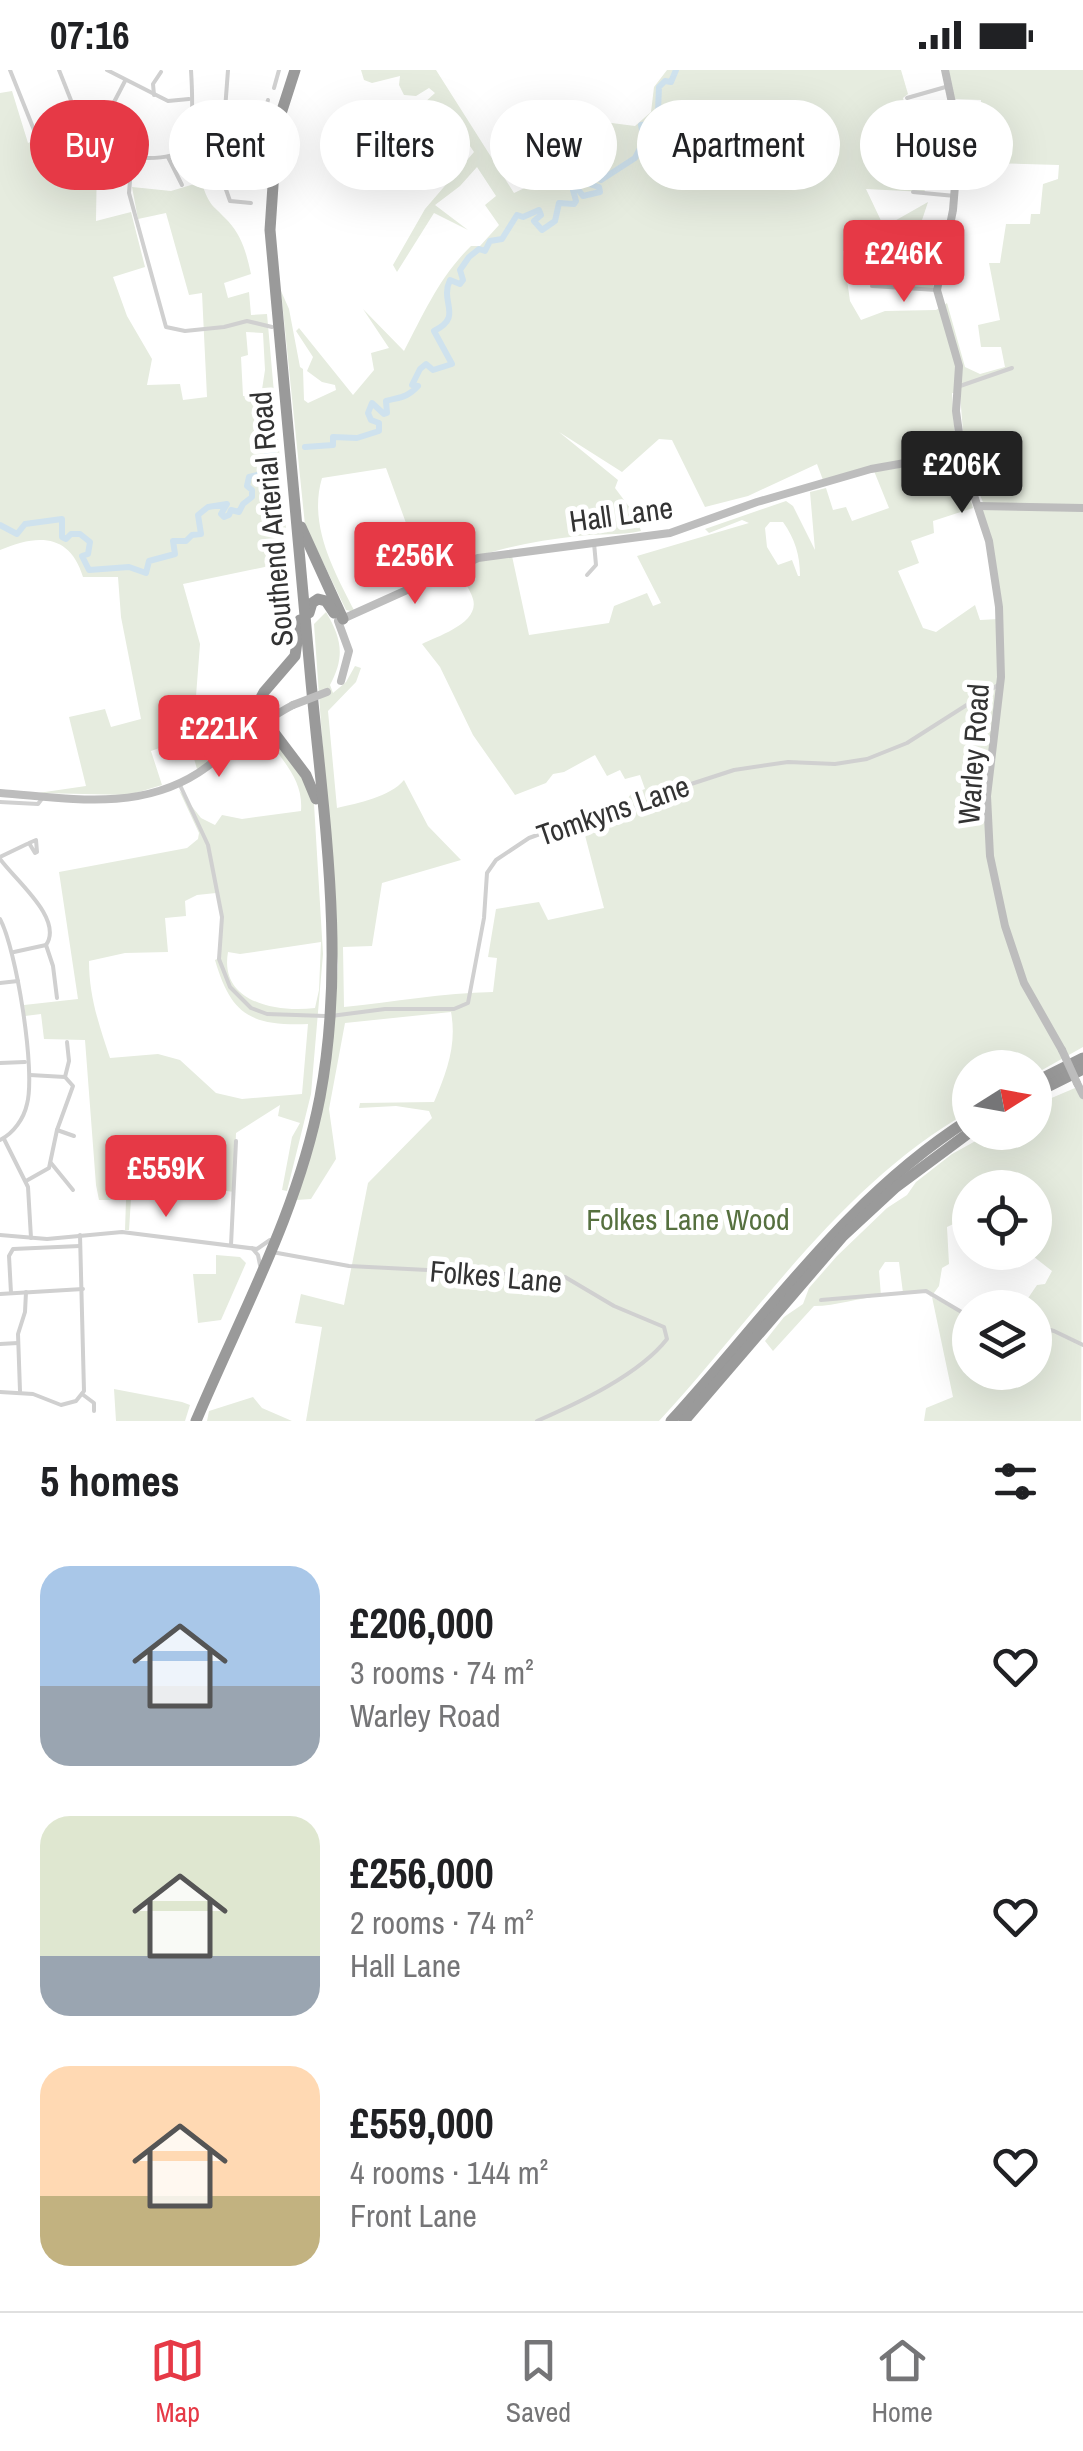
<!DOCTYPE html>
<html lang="en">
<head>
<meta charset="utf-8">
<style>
  body { margin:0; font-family:"Archivo Narrow",sans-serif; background:#f6f6f6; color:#202124; height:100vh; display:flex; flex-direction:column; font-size:38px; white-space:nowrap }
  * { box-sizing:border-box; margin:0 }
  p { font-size:32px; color:#757577 }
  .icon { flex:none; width:55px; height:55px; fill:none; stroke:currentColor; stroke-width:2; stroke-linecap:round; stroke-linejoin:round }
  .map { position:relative; height:1351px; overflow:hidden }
  .side { display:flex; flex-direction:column; background:#fff; flex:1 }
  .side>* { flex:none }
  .banner { position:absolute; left:30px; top:30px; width:1025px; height:90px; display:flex; gap:20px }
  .needle { width:65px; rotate:79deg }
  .buttons { position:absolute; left:952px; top:980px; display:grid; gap:20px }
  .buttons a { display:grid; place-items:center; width:100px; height:100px; border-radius:50%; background:#fff; box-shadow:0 10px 40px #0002; font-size:50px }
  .price { position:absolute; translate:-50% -85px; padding:0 22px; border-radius:10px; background:#e63946; color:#fff; font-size:32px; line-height:65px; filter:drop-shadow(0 2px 5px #0008) }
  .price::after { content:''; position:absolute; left:50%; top:60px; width:30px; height:22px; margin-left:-15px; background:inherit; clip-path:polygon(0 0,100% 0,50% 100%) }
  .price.selected { background:#222; color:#fff }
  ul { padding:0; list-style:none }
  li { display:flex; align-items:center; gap:30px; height:250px; padding:0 40px }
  li span { display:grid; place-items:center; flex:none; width:280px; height:200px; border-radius:30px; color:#555 }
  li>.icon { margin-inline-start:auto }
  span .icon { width:120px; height:120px; fill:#fffc; stroke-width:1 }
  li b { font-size:42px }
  h2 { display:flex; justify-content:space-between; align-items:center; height:120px; padding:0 40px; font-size:42px }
  .chip { padding:0 35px; border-radius:45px; background:#fff; box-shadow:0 10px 40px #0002; font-size:35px; line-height:90px }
  .chip.selected { background:#e63946; color:#fff }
  .status { display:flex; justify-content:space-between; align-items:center; height:70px; padding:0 50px; background:#fff; direction:ltr }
  .status svg { height:28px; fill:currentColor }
  .menu { display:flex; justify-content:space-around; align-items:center; height:140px; border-top:2px solid #e0e0e0; background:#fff; font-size:28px; color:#757577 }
  .menu a { display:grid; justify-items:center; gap:5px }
  .menu .selected { color:#e63946 }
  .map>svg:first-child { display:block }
  .green { fill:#e6ecdf; fill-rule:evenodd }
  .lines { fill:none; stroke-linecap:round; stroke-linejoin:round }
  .river { stroke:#cfe2ee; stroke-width:6 }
  .street { stroke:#d0d0d0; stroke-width:4 }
  .secondary { stroke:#bdbdbd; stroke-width:8 }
  .highway { stroke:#9a9a9a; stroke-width:11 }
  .secondary-bridge { stroke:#bdbdbd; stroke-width:8 }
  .labels { text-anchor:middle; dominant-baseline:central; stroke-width:10; stroke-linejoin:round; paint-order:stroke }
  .street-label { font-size:30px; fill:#333; stroke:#fff }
  .park-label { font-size:30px; fill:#56703f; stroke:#fff }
</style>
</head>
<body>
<div class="status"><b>07:16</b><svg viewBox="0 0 49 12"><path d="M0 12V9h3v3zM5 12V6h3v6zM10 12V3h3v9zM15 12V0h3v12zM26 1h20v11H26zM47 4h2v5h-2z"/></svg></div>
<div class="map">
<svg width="1083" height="1351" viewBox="0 0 1083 1351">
  <rect width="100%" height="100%" fill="#fff"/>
  <g class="green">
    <path d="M361,0H436L514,123L554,104L539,74L564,63L583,64L604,52L635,56L651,42L654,17L667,0H901L908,24L903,28L911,61L921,63V105L925,122L866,119L884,157L928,132L914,174L905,175L897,194L933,208V220L877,216L871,182L843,181L850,231L861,250L885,241L936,240L947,233L965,297L980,304L1005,297L1001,277H981L978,255L1000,250L989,193H1000L1006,154H1030L1031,144H1040L1043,114L1058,109L1059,95L990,93L989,44L981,39V30L952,29L947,0H1083V977L1035,1004V998H970V1041C840,1115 758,1244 659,1351H306L322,1257L295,1253L301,1224L344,1235L368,1113L432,1048L429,1041L396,1036L359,1038L360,1033L434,1032C447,1002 457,974 451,942L345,953L329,1039L336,1089L311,1129L296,1130L332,973L338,895L314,554L326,542C342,569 345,587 330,615L333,623L346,612L355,596L361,598L356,612L328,641L337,738C358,733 390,727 404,710L428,756L461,790L382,813L372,876L343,877L344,937C394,932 443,923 493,922L497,888L488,887L496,839L539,832L548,850L604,838L582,754L616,743L631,724L645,719L640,705L625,709L620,700L607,706L595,685L564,702L553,704L546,713L515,725L473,665L440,597L422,574C438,566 480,553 473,529C470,519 462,509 457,500L483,490L512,486L529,565L609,553L614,536L647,523L653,536L661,533L637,486L749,453L742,450L709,463L705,459L786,431L793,436L815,480L810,422L826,418L833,440L846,437L852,451L889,438L874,401L923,395L921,415L927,416L926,396L960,397L973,438L933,451L934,463L911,471L919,493L898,501L923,558L936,562L975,535L980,550L999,549L993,494L978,436L984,435L965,387L960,324L952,323L956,387L953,390L905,391L823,410L817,394L748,426L705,437L672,370L659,369L622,402L559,362L618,410L615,418L636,446L641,461C620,466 598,463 578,466C525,472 473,483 426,508L386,398L322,408C308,455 334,501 355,542L346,540L305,455L281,221L289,239L300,297L303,299L304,330L308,333L336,320L335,315L322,312L307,301L313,287L296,261L299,258L353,325L374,300L371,283L389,278L363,239L404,281C424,243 440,206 471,176H480L499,155L485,135L496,126L477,97L460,116L435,135L468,160L434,143L397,202L393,195L425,139L474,82L451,48L374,98L367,90H374L433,48L432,42H423L424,33L435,23L429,18L416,26L404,25L399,15L400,6L372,13L364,10ZM770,452H783C795,469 800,485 800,506H798L792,490L778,495L767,477L765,458Z"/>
    <path d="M12,21L28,73L42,67L59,94L92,84L97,86L96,151L131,142L145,197L113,207L127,246L152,289L147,315L180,314L183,330L207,327L202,223L189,225L166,143L138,149L132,117L171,121L201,112C211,138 210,132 228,151C242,166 247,185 251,204L224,213L228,228L249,222L251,245L267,244L289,492L183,514L200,574L195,639L208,692L197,699L188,668L151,681L162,715L129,725L38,723L86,716L69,647L105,639L111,657L141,649L121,547L118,507H83C70,463 37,464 0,480V23ZM246,262L263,263L265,300L261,326H243L241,287L248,285Z"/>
    <path d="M282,676L303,704L314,734L323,884L311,1024L287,1121L282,1120L292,1067L300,1053L278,1046L280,1035L236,1063L234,1122L162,1112L157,1128L131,1129L129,1160H125L126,1130H99L96,1115L85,970L44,969L41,944L25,946L24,935L78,929L59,802L187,778L198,769L199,763L179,720L201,748L215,755L222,745L242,749L301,741C303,715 290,700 276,680ZM216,823L221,847L219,888L215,890C231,945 251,956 308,954L302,1024L242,1029L216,1023L180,990L158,984L110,988C99,955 89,926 89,891L125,883L168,882L165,848L186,846L185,831L197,825ZM321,872L319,920L315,938C276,943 219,932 228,882L240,884Z"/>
    <path d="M1075,1018L1083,1025L1081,1351H924L926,1338L953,1327L932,1227L970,1247V1302H1035V1238L1022,1237L1037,1215L1045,1214L1052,1201L1029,1183L1035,1182V1118H970V1150L964,1149L947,1157L949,1194L942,1198L939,1216L931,1227L926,1221L903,1223L899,1192H885L879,1201L881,1226C857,1228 837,1236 814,1236L773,1281L765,1271L784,1247L803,1234L809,1218L837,1186L887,1138L907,1125L916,1112L952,1084L990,1063L1035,1062V1035Z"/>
    <path d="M216,1185L240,1187L246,1193L221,1250L198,1253L193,1204H216Z"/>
    <path d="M114,1319L182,1332L190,1335L185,1351H116Z"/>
    <path d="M253,1327L262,1338L292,1351H207L209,1341Z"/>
  </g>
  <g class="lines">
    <g class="river">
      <path d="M305,377L333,375V367L357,368L379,361V353L371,350L368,343L372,333L384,344L387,343L386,331C400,327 407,328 418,316L412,315L420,299L426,294L433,300L452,294L434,261C464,246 439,233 450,210L460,214L463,210L460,200L469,187L479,179L485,181L490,171L502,169L517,145L523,147L539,140L541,145L534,151L542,160L555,151L559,133L574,134L576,131L573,120L577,118L583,126L600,122L599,117L589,114L587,108L596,104L601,110L635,88L644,71L641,55L653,54L663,46V42L658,41L659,17L665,11L671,12L676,0"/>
      <path d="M0,455L17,464L25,454L62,449V467L66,469L71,464H80L90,472L88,484L82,486L89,500L129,497L146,503L149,491L175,484L173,471H186L192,465L201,464L198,445L208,437L227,434L221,444L224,447L229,445L231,440L239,442L243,434L252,427V420L247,416L249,407L257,405L264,408L270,400L267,383L274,380"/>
    </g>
    <g class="street">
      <path d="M10,0L36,65"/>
      <path d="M59,0L91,81C113,85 168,96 184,78C195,67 192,16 191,0"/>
      <path d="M107,0L168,31L189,29"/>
      <path d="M274,18L279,0"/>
      <path d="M154,25L153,14L161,2"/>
      <path d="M907,28L949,16"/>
      <path d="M225,40L228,0"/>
      <path d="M76,42L112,36L125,11"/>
      <path d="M191,43L232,39L264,43L268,30"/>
      <path d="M188,69L216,91L230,131L251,133"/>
      <path d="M132,86L129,123L166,257L185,261L224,257L247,251L272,257"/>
      <path d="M168,87L182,115"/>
      <path d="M216,91L254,85"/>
      <path d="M913,122L955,126"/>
      <path d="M872,216L937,220"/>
      <path d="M960,316L1012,298"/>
      <path d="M587,505L596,495L594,473"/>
      <path d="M179,713L208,775L222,847L219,889L230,917L251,938L267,944L325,946"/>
      <path d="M0,732L38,734L44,726"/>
      <path d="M36,770L37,782L35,783L29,773Z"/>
      <path d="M0,787L27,774"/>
      <path d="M0,789C15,810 64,849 46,875L14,882"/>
      <path d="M0,849C16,878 36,1001 27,1034C24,1048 14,1063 0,1070"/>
      <path d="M46,875L53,896L57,928"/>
      <path d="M0,913L18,911"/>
      <path d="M331,946L385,939H454L468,933L484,848L487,803L496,790L529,768L592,745L646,736L688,715L734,700L788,692L835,694L867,689L907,673L998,615"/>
      <path d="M0,993L25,992"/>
      <path d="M65,1007L69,991L67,972"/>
      <path d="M57,1060L74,1066"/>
      <path d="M4,1069L28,1117L31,1168"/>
      <path d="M51,1093L73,1120"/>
      <path d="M26,1111L49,1098L57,1060L73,1016L65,1007L30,1005"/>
      <path d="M0,1165L47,1169L122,1162L257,1179L270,1170"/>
      <path d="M231,1175L236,1071"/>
      <path d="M252,1178L258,1185L260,1195"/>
      <path d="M272,1182L349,1196L565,1207L614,1236L664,1257L667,1269C639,1305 578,1333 537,1351"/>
      <path d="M11,1223L9,1186L13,1179L80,1176"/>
      <path d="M0,1224L83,1219"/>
      <path d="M821,1230L926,1221L970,1247"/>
      <path d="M1035,1256L1054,1261L1083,1275"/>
      <path d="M0,1274L18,1273"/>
      <path d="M20,1321L18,1264L25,1242L26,1222"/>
      <path d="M0,1322L33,1324L61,1335L76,1331L84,1321L80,1165"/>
      <path d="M82,1324L94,1333V1341"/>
    </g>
    <g class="secondary">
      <path d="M945,0L959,66L953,140L937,220L959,296L956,341L963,392L989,471L999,537L1001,607L987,726L990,786L1005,856L1024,913L1062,980"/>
      <path d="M978,436L1083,438"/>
      <path d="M341,611L349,581L338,551L478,488L670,463L757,432L871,399L905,393L963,392"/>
      <path d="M0,723C68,728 137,742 198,703C231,681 258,653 293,635"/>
      <path d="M1077,1013L1083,1025"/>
    </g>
    <g class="highway">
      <path d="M301,457L343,549"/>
      <path d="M309,543L312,533L318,529L326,531L334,543"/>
      <path d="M266,652L306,705L316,729"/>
      <path d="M236,674L264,622L295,586L300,550"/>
      <path d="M1035,1012L1083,988"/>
      <path d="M1035,1023L1083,999"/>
      <path d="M196,1351C241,1244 298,1142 320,1027C346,889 324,750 311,612C297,461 284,311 270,160L277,56L295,0"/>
      <path d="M671,1351C768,1245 847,1127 970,1049"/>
      <path d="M684,1351L843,1166L896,1117L970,1062"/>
    </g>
    <g class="secondary-bridge">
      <path d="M293,635L327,622"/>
      <path d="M1062,980L1077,1013"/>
    </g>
  </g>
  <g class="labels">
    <g class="street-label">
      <text transform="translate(621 444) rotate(-8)">Hall Lane</text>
      <text transform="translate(271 449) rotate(-95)">Southend Arterial Road</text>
      <text transform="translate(973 684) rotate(-86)">Warley Road</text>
      <text transform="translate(613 740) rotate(-19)">Tomkyns Lane</text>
      <text transform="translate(496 1206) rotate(5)">Folkes Lane</text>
    </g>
    <g class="park-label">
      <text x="688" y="1149">Folkes Lane Wood</text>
    </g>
  </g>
</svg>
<div class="buttons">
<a><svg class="needle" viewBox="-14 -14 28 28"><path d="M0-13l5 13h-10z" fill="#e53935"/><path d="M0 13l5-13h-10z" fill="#757577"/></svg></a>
<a><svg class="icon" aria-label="locate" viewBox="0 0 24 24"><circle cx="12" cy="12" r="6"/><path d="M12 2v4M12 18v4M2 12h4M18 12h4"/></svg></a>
<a><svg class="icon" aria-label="layers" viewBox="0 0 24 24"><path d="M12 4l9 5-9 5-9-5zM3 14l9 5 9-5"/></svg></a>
</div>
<b class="price" style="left:904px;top:235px">£246K</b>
<b class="price selected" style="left:962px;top:446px">£206K</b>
<b class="price" style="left:415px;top:537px">£256K</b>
<b class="price" style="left:219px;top:710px">£221K</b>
<b class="price" style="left:166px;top:1150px">£559K</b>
<div class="banner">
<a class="chip selected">Buy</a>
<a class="chip">Rent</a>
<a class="chip">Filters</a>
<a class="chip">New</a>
<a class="chip">Apartment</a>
<a class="chip">House</a>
</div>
</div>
<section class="side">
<h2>5 homes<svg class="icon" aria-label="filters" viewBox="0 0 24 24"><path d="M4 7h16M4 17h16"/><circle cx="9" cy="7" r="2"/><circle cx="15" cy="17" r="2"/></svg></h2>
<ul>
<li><span style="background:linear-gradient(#a9c7e8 60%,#9aa5b1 0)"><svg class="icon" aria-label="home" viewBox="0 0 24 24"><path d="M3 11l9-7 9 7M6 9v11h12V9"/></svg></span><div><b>£206,000</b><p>3 rooms · 74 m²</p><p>Warley Road</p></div><svg class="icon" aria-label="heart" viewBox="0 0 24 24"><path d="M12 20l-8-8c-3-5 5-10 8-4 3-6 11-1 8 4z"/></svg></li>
<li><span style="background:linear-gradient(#dfe7d0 70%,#9aa5b1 0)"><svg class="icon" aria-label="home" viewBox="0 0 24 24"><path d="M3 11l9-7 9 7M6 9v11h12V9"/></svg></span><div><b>£256,000</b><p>2 rooms · 74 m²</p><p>Hall Lane</p></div><svg class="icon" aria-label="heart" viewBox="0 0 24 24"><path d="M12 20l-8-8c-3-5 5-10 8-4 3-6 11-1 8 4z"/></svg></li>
<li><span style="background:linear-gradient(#ffd9b3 65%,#c2b280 0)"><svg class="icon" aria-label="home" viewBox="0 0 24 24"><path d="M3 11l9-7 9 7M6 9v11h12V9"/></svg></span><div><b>£559,000</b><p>4 rooms · 144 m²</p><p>Front Lane</p></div><svg class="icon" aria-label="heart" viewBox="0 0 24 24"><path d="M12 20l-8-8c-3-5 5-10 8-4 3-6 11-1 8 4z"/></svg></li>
</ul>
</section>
<nav class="menu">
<a class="selected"><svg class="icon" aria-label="map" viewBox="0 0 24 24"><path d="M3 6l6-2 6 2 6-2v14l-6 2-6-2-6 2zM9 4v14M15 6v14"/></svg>Map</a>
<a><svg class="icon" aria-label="saved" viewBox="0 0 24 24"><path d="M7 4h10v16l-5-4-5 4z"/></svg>Saved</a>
<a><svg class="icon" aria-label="home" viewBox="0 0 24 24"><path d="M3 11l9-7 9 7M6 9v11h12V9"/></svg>Home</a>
</nav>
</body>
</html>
